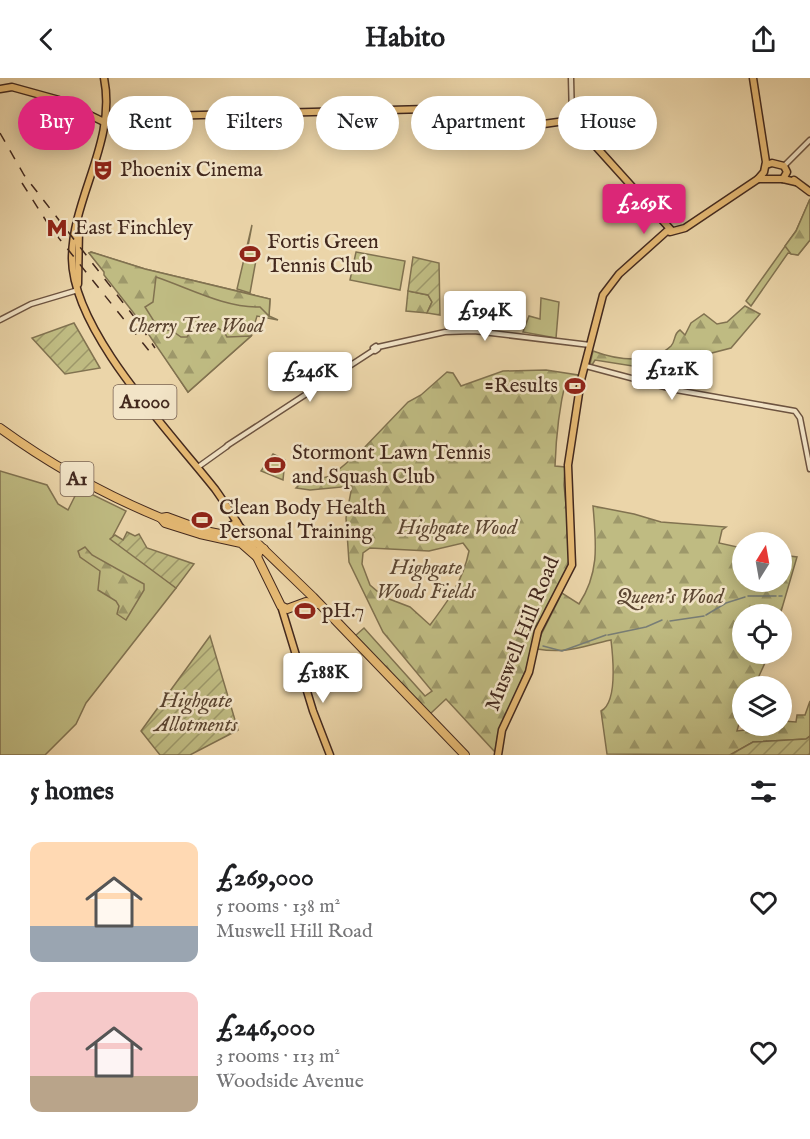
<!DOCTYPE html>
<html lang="en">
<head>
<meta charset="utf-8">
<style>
  body { margin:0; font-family:"IM FELL English",serif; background:#f6f6f6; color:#202124; height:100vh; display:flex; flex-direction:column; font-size:22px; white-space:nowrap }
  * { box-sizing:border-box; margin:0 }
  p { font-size:20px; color:#757577 }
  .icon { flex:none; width:33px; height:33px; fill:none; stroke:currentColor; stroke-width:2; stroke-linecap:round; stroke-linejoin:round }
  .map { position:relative; height:677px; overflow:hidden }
  .sheet { display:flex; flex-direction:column; background:#fff; flex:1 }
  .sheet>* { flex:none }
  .hud { position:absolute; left:18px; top:18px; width:774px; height:54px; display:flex; gap:12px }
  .needle { width:39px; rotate:11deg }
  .buttons { position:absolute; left:732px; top:454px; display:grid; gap:12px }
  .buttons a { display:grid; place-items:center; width:60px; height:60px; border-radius:50%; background:#fff; box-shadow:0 3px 15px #0003; font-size:30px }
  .price { position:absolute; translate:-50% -51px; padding:0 14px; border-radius:6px; background:#fff; color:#222; font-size:20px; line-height:39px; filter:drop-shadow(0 2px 3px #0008) }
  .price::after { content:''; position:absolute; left:50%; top:36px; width:18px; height:14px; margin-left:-9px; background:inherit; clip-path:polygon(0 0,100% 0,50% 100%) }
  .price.selected { background:#db2777; color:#fff }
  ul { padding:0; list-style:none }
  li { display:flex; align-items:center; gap:18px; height:150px; padding:0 30px }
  li span { display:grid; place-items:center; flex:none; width:168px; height:120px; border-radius:12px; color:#555 }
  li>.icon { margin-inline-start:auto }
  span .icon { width:72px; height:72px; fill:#fffc; stroke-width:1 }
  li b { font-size:26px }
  h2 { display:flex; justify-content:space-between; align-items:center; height:72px; padding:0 30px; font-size:26px }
  .chip { padding:0 21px; border-radius:27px; background:#fff; box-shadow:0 3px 15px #0003; font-size:21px; line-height:54px }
  .chip.selected { background:#db2777; color:#fff }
  header { display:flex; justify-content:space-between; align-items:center; height:78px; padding:0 30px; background:#fff; font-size:27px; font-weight:800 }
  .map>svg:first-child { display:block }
  .green { fill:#bfbb82; stroke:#817250; stroke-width:1.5 }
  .forest { fill:url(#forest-firs); stroke:#817250; stroke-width:1.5; fill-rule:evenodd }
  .garden { fill:url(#garden-furrows); stroke:#817250; stroke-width:1.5 }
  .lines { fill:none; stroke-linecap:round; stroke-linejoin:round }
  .stream { stroke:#787e77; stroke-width:1.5 }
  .minor-casing { stroke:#6d5441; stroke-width:7 }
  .major-casing { stroke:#43291e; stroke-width:9 }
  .highway-casing { stroke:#43291e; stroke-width:10 }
  .minor { stroke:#f2e4c7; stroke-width:4 }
  .major { stroke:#e6ba74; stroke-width:6 }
  .highway { stroke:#e6ba74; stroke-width:8 }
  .rail { stroke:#43291e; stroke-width:1.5; stroke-dasharray:10 10; stroke-linecap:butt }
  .minor-bridge-casing { stroke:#6d5441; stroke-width:7; stroke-linecap:butt }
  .minor-bridge { stroke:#f2e4c7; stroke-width:4 }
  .labels { text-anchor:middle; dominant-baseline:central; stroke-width:5; stroke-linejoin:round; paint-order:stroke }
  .shield { fill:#f2e4c7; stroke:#786151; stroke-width:1.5 }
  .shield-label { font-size:20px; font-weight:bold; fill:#43291e }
  .poi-label { font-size:21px; fill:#43291e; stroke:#f2e4c7; text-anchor:start }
  .park-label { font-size:21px; font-style:italic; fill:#5c4632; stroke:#f2e4c7 }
  .street-label { font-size:21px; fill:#43291e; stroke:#f2e4c7 }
</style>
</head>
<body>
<header><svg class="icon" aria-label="back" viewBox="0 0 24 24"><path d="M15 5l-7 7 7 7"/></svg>Habito<svg class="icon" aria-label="share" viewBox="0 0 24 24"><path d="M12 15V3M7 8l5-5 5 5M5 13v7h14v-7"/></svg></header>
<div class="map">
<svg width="810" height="677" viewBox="0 0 810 677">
  <defs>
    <pattern id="forest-firs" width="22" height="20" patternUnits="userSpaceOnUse" patternTransform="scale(1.5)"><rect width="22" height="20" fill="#bfbb82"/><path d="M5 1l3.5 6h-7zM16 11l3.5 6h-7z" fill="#9d986a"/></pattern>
    <pattern id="garden-furrows" width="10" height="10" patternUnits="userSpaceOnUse" patternTransform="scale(1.5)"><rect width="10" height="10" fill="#bfbb82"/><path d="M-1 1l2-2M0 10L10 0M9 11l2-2" fill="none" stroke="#9d986a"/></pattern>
  </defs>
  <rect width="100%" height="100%" fill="#ebd5a9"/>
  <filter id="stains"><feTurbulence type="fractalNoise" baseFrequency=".00333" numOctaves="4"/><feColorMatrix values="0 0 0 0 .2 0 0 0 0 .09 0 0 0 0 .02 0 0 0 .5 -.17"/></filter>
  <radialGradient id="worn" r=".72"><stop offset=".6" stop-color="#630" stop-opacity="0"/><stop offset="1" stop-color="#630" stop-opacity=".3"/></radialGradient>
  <g class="green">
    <path d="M810,121V162L798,177L788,175L751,228L746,223L796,153Z"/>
    <path d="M252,147L248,168L258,171L250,215L237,211Z"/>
    <path d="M91,174L145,191L270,221L269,238L278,242L257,238L251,258L188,314L143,246L144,242L89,175Z"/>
    <path d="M356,174L405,183L400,212L350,202Z"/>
    <path d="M541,220L559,224L556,260L523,254L529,238L540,241Z"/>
    <path d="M273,376L285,382L283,402L261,393Z"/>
    <path d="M0,393L47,407L58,426L68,432L79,410L126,433L113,458L176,510L86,625L76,646L45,677H0Z"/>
  </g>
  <g class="forest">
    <path d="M810,121V162L798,177L791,176L785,168L796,153Z"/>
    <path d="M91,174L145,191L270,221L269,238L260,229C225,230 189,210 156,199L153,224L145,229L160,253L171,252L181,259H187C190,255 191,249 196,247C205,244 224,250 227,259L251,258L188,314L149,257L146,247H143L104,197V194L89,175Z"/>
    <path d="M408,213L428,217L432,224L427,235L406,233Z"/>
    <path d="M745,228L760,236L731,270L700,278L698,274L690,277L692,282L658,292L595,282L592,287L590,286L593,273C617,282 651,287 671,268C676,263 673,256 680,252L685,257L691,245L704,236L717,246L727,244Z"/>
    <path d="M546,292L578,297L577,304L566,302C559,330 556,359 555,388L565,389L564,407L571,478L568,493L535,554L526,592L498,655L495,674L446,621L430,636L355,558L364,550L425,618L432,613L383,554L349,484L346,440L352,408L310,412L296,410L301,405L331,398L362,372L408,324L421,317L447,294L453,295L461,308L503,293ZM463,465L469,473C463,503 448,523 430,547L410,529L384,519L370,507L362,486L363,475L370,470L429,473Z"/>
    <path d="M593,428L634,436L661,444L726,449L722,452L719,465L742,470V504H782V477L797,479L780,537H742V576H769L754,609H742V635L737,653L782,648L783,643L796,644L797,637H805L810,623V658L806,661L753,664L730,677L607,676L601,633C618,624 613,579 611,562C582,568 568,576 537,571L541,557L562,515L579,526C600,494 596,465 593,428Z"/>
    <path d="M85,469L92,477L144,506V512L126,542L117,536L119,528L116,523L98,512L100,493L80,479L78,473Z"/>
  </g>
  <g class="garden">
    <path d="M413,179L439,185L440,237L427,235L432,224L428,217L408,213Z"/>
    <path d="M74,245L100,290L65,296L32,260Z"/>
    <path d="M127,454L135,458L139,456L147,470L194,486L176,510L110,461L115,457L123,462Z"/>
    <path d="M210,558L238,652L190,677H160L141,653Z"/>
    <path d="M810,658V677H730L753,664L806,661Z"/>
  </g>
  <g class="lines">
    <g class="stream">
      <path d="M748,518H776"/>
      <path d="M779,518H782"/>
      <path d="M706,537L726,525L745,519"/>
      <path d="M670,543L704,538"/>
      <path d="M608,557L646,549L662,542"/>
      <path d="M543,568L562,573L606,557"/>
    </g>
    <g class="minor-casing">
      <g id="minor">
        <path d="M571,0L572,41"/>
        <path d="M784,88L810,62"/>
        <path d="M0,242L31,226L78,212"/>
        <path d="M376,268L378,271L375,273L373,270Z"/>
        <path d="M378,269L445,254L474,253L590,267"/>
        <path d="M586,288L676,312L795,333L800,340L810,391"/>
        <path d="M228,367L374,272"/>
        <path d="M198,389L226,369"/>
      </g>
    </g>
    <g class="major-casing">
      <g id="major">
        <path d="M104,0C117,64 72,119 72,181C73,254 171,355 215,411C230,432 243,454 257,476"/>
        <path d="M0,11L12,9L59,22L106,45L164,38L428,31L515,50L572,42L672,153"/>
        <path d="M766,87L772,85L784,88L787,94L783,101"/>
        <path d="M758,101H783L796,104"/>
        <path d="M794,102L810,114"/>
        <path d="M670,154L685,150L758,101L764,94L766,84L753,0"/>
        <path d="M78,206L79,150"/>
        <path d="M240,449L255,463"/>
        <path d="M224,456L225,451L237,444"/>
        <path d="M281,528L313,633L330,677"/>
        <path d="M498,677L502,652L529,594L538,553L572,487L568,387L581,302L603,217L619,196L667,153"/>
      </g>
    </g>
    <g class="highway-casing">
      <g id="highway">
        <path d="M0,350C51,387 103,416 161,440L165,445L200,456L241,465L257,479"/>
        <path d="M161,440L167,439L205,453L255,463L313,519L465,677"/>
        <path d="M264,471L259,473L257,479L281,528L287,531L306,524L318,526"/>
      </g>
    </g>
    <use href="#minor" class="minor"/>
    <use href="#major" class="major"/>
    <use href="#highway" class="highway"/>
    <g class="rail">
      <path d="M0,55L24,97L135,240L155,270"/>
      <path d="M22,105L50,149L150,274"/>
    </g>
    <g class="minor-bridge-casing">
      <path id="minor-bridge" d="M226,369L228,367"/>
    </g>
    <use href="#minor-bridge" class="minor-bridge"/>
  </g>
  <defs>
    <g id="theatre-bare" transform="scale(1.62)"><path d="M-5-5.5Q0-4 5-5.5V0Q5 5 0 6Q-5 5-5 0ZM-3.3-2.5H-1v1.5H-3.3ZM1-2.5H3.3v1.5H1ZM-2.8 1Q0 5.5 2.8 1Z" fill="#8f2418" stroke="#f2e4c7" stroke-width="2.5" paint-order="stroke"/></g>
    <g id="metro-bare" transform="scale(1.62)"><path d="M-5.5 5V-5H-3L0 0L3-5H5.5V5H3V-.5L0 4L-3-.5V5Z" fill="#8f2418" stroke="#f2e4c7" stroke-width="2.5" paint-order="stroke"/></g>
    <g id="stadium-bare" transform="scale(1.62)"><path d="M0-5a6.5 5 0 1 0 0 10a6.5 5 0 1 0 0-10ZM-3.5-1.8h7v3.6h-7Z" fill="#8f2418" stroke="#f2e4c7" stroke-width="2.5" paint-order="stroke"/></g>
  </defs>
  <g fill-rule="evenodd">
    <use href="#theatre-bare" x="103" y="92"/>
    <use href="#metro-bare" x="57" y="150"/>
    <use href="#stadium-bare" x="250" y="176"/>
    <use href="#stadium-bare" x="575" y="308"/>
    <use href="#stadium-bare" x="275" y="387"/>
    <use href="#stadium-bare" x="202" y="442"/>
    <use href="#stadium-bare" x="305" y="533"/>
  </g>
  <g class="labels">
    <g class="shield">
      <rect x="113.5" y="307" width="63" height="34" rx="4.5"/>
      <rect x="60.5" y="384" width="33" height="34" rx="4.5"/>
    </g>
    <g class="shield-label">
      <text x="145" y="324">A1000</text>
      <text x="77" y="401">A1</text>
    </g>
    <g class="poi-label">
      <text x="120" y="92">Phoenix Cinema</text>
      <text x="74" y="150">East Finchley</text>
      <text x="267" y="164">Fortis Green<tspan x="267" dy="24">Tennis Club</tspan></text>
      <text x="558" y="308" text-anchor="end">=Results</text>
      <text x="292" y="375">Stormont Lawn Tennis<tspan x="292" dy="24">and Squash Club</tspan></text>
      <text x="219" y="430">Clean Body Health<tspan x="219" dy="24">Personal Training</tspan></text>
      <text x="322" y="533">pH.7</text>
    </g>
    <g class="park-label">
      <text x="196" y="248">Cherry Tree Wood</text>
      <text x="457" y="450">Highgate Wood</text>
      <text x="426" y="490">Highgate<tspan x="426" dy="24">Woods Fields</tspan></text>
      <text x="670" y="519">Queen’s Wood</text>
      <text x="196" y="623">Highgate<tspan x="196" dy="24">Allotments</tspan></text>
    </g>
    <g class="street-label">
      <text transform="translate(523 556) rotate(-68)">Muswell Hill Road</text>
    </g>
  </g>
  <rect width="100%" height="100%" filter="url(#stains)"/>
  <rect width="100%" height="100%" fill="url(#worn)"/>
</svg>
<div class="buttons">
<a><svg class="needle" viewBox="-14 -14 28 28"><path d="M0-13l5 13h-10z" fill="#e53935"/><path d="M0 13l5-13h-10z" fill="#757577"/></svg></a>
<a><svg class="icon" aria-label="locate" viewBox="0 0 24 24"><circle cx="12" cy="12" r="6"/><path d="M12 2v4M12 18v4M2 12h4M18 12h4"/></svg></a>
<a><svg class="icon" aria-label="layers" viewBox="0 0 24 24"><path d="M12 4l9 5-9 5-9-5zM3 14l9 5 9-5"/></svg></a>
</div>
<b class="price selected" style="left:644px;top:157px">£269K</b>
<b class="price" style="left:485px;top:264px">£194K</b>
<b class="price" style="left:672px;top:323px">£121K</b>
<b class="price" style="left:310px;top:325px">£246K</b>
<b class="price" style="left:323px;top:626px">£188K</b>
<div class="hud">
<a class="chip selected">Buy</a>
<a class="chip">Rent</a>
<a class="chip">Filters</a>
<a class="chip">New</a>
<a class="chip">Apartment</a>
<a class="chip">House</a>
</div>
</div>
<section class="sheet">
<h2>5 homes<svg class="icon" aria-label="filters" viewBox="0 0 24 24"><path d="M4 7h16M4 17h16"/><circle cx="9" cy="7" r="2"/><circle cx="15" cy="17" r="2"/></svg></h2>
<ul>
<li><span style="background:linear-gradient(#ffd9b3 70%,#9aa5b1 0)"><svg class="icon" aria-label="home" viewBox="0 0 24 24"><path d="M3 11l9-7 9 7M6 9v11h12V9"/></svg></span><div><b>£269,000</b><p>5 rooms · 138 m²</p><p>Muswell Hill Road</p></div><svg class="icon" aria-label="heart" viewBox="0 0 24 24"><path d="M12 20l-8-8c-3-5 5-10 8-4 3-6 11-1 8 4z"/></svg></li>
<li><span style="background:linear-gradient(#f6c9c9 70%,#b9a48a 0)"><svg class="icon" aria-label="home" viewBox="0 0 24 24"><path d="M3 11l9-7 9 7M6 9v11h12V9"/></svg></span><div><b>£246,000</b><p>3 rooms · 113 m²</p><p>Woodside Avenue</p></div><svg class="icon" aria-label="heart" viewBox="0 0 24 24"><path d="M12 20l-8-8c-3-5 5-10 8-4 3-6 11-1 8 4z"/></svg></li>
</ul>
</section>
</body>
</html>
